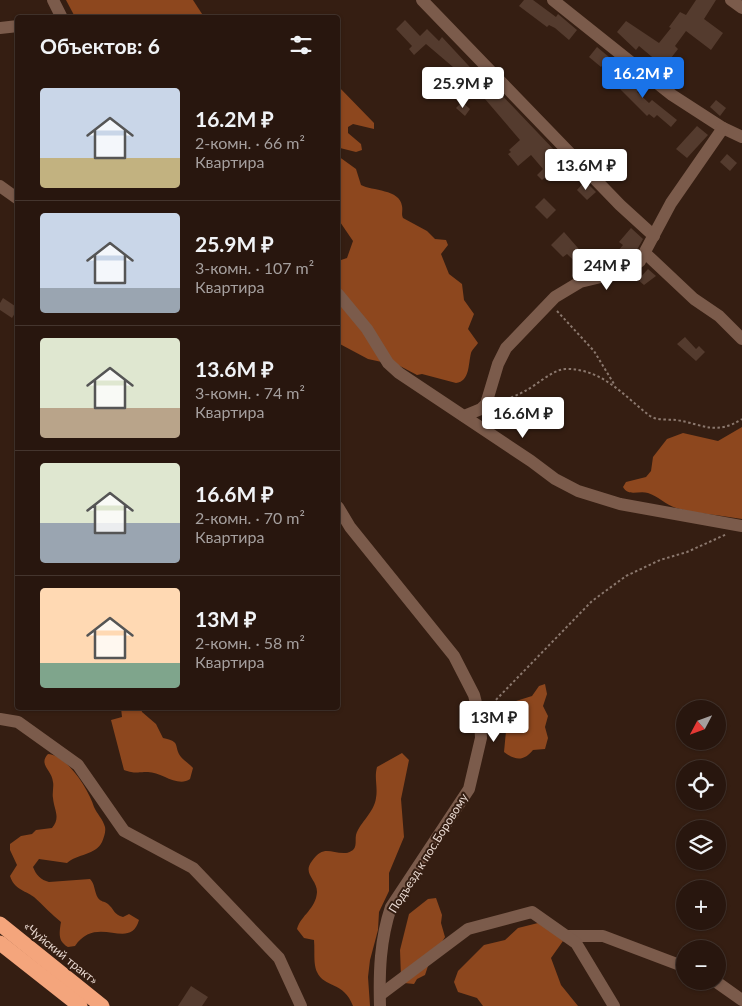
<!DOCTYPE html>
<html lang="ru">
<head>
<meta charset="utf-8">
<style>
  body { margin:0; font-family:Lato,sans-serif; background:#34231c; color:#f1f3f6; height:100vh; display:flex; flex-direction:column; font-size:19px; white-space:nowrap }
  * { box-sizing:border-box; margin:0 }
  p { font-size:16px; color:#a59f9e }
  .icon { flex:none; width:28px; height:28px; fill:none; stroke:currentColor; stroke-width:2; stroke-linecap:round; stroke-linejoin:round }
  .map { position:relative; flex:1; overflow:hidden }
  .panel { position:absolute; left:15px; top:15px; width:325px; height:695px; display:flex; flex-direction:column; background:#28160e; border-radius:5px; box-shadow:0 1px 4px #0004,0 0 0 1px #44352e }
  .panel>* { flex:none }
  .needle { width:32px; rotate:229deg }
  .fabs { position:absolute; left:676px; top:700px; display:grid; gap:10px }
  .fabs a { display:grid; place-items:center; width:50px; height:50px; border-radius:50%; background:#28160e; box-shadow:0 1px 4px #0004,0 0 0 1px #44352e; font-size:25px }
  .price { position:absolute; translate:-50% -42px; padding:0 11px; border-radius:5px; background:#fff; color:#222; font-size:16px; line-height:32px; filter:drop-shadow(0 1px 2px #0008) }
  .price::after { content:''; position:absolute; left:50%; top:30px; width:15px; height:11px; margin-left:-8px; background:inherit; clip-path:polygon(0 0,100% 0,50% 100%) }
  .price.current { background:#1a73e8; color:#fff }
  ul { padding:0; list-style:none }
  li { display:flex; align-items:center; gap:15px; height:125px; padding:0 25px }
  li+li { border-top:1px solid #44352e }
  li span { display:grid; place-items:center; flex:none; width:140px; height:100px; border-radius:5px; color:#555 }
  li>.icon { margin-inline-start:auto }
  span .icon { width:60px; height:60px; fill:#fffc; stroke-width:1 }
  li b { font-size:21px }
  h2 { display:flex; justify-content:space-between; align-items:center; height:60px; padding:0 25px; font-size:21px }
  .map>svg:first-child { display:block }
  .forest { fill:#8d471e }
  .building { fill:#543b2e }
  .lines { fill:none; stroke-linecap:round; stroke-linejoin:round }
  .path { stroke:#8b786e; stroke-width:2; stroke-dasharray:2.5 2.5; stroke-linecap:butt }
  .minor { stroke:#7b5b4b; stroke-width:12 }
  .highway { stroke:#f4a57c; stroke-width:15 }
  .labels { text-anchor:middle; dominant-baseline:central; stroke-width:4; stroke-linejoin:round; paint-order:stroke }
  .street-label { font-size:12px; fill:#e9d9d1; stroke:#351e12 }
</style>
</head>
<body>
<div class="map">
<svg width="742" height="1006" viewBox="0 0 742 1006">
  <rect width="100%" height="100%" fill="#351e12"/>
  <g class="forest">
    <path d="M66,0H193L204,17H75Z"/>
    <path d="M338,86L374,123V129L353,124L348,127V133L361,144L362,150L356,152L340,148L338,149Z"/>
    <path d="M338,156L356,169L361,185C372,191 400,189 402,206C403,211 401,214 403,218L427,231L435,239L446,240L448,245L441,254L449,274L462,284L464,300L474,314L468,329L478,343C476,346 472,350 471,353C468,365 470,381 456,383L422,374L417,375L400,366L368,359L338,343V258L341,260L347,258L353,241L338,219Z"/>
    <path d="M742,427V519C721,515 696,514 676,508C666,505 658,496 648,493C639,490 628,497 623,487L626,482L646,477L651,471L653,457L667,439L683,433L718,441Z"/>
    <path d="M545,684L547,694L543,706L548,716L545,727L548,738L545,749L533,750C524,761 516,761 504,752L508,710L516,701L532,696L539,686Z"/>
    <path d="M121,708H141L142,712L156,724L163,738C182,742 173,746 181,757C184,761 190,764 193,768L190,779C178,788 161,772 148,772C136,772 136,774 124,770L111,720L122,717Z"/>
    <path d="M402,753L409,760L401,799L404,837L389,873V891L379,912L378,930L370,960L368,977L370,1006H353C344,981 324,988 317,972C313,964 315,950 314,940L304,938L297,929C301,915 316,909 317,892C317,879 302,874 312,861C324,844 331,854 346,853C348,853 351,851 353,850C357,846 355,840 356,835C360,822 374,813 376,798C378,787 374,778 377,767Z"/>
    <path d="M48,754C67,755 89,790 94,807C97,814 103,819 105,827C106,832 104,837 102,842C96,855 77,854 67,863L39,859L33,867C36,875 41,880 49,882L90,879C95,884 94,891 98,898C101,902 104,901 108,904C114,909 114,915 123,917L129,914L139,920C130,952 97,913 75,946L68,947C58,941 59,934 61,922C52,915 43,905 34,897C24,890 14,889 10,876L17,865L10,850V844L21,836L32,834L36,830L52,828C61,817 54,810 53,798C52,793 54,787 53,782C52,770 38,765 48,754Z"/>
    <path d="M436,898L442,915L441,923L445,937L429,963L425,975L417,979L414,984L404,983L401,977L400,950L409,914L428,899Z"/>
    <path d="M542,922L563,941L551,958L561,985L578,1006H483L477,998L458,992L454,982L458,971L484,945L505,940L518,928Z"/>
  </g>
  <g class="building">
    <path d="M524,0H533L556,17L558,14L577,30L569,40L555,28L549,25L547,27L519,6Z"/>
    <path d="M696,0H716L704,19L723,33L711,50L686,31L675,46L678,49L664,67L639,46L636,50L617,32L626,21L659,43L671,28L669,27L680,12L686,15Z"/>
    <path d="M405,20L420,36L427,29L439,41L442,37L481,79L483,78L495,91L497,90L558,154L550,162L555,169L542,180L537,175L543,169L531,155L518,166L508,154L511,152L509,150L520,140L479,92L472,99L448,71L453,67L426,44L414,55L409,49L412,46L396,29Z"/>
    <path d="M597,47L609,57L601,67L589,57Z"/>
    <path d="M625,68L643,85L637,92L649,103L652,100L677,120L671,127L657,115L654,118L649,114L647,116L620,89L626,82L619,76Z"/>
    <path d="M716,100L726,108L720,116L710,107Z"/>
    <path d="M462,102L470,109L465,116L456,108Z"/>
    <path d="M697,126L708,135L687,158L676,149Z"/>
    <path d="M727,154L737,163L730,171L720,162Z"/>
    <path d="M585,181L596,192L587,200L577,190Z"/>
    <path d="M544,198L556,210L547,219L535,207Z"/>
    <path d="M631,228L643,239L634,255L620,264L612,258L623,245L619,242Z"/>
    <path d="M564,232L591,263L584,270L567,254L563,257L551,245Z"/>
    <path d="M648,269L656,276L644,285L638,280Z"/>
    <path d="M3,298L18,308L12,318L0,310V303Z"/>
    <path d="M685,337L696,349L699,346L705,352L696,361L677,344Z"/>
    <path d="M191,986L208,997L202,1006H178Z"/>
  </g>
  <g class="lines">
    <g class="path">
      <path d="M557,311L594,351L614,384"/>
      <path d="M497,403C507,399 516,396 525,391C537,385 552,370 565,369C602,368 624,396 650,416C658,421 668,419 676,420C703,424 715,436 742,419"/>
      <path d="M489,707L592,601L626,576L660,560L687,552L727,534"/>
    </g>
    <g class="minor">
      <path d="M53,0L62,18"/>
      <path d="M422,0L620,205L654,236"/>
      <path d="M553,0L672,95L723,128L742,137"/>
      <path d="M731,0L742,8"/>
      <path d="M0,28L18,26"/>
      <path d="M0,186L18,199"/>
      <path d="M645,253L694,299L719,316L742,339"/>
      <path d="M338,294L367,329L388,363L399,373L531,461L555,479L578,491L620,504L742,526"/>
      <path d="M464,416L481,409L486,404L498,364L506,348L555,297L580,282L626,271L640,261L671,203L723,128"/>
      <path d="M338,507L350,527L454,656L474,695L480,719L481,738L469,789L391,907C380,940 379,972 380,1006"/>
      <path d="M0,719L18,722L78,765L124,831L193,868L279,958L301,1006"/>
      <path d="M566,936H603L685,967"/>
      <path d="M715,981L742,1000"/>
      <path d="M380,995L468,929L532,912L576,943L614,1006"/>
    </g>
    <g class="highway">
      <path d="M0,924L102,1006"/>
      <path d="M0,943L80,1006"/>
    </g>
  </g>
  <g class="labels">
    <g class="street-label">
      <text transform="translate(428 853) rotate(-58)">Подъезд к пос.Боровому</text>
      <text transform="translate(61 953) rotate(39)">«Чуйский тракт»</text>
    </g>
  </g>
</svg>
<div class="fabs">
<a><svg class="needle" viewBox="-14 -14 28 28"><path d="M0-13l5 13h-10z" fill="#e53935"/><path d="M0 13l5-13h-10z" fill="#a59f9e"/></svg></a>
<a><svg class="icon" aria-label="locate" viewBox="0 0 24 24"><circle cx="12" cy="12" r="6"/><path d="M12 2v4M12 18v4M2 12h4M18 12h4"/></svg></a>
<a><svg class="icon" aria-label="layers" viewBox="0 0 24 24"><path d="M12 4l9 5-9 5-9-5zM3 14l9 5 9-5"/></svg></a>
<a>+</a>
<a>−</a>
</div>
<b class="price current" style="left:643px;top:99px">16.2M ₽</b>
<b class="price" style="left:463px;top:109px">25.9M ₽</b>
<b class="price" style="left:586px;top:191px">13.6M ₽</b>
<b class="price" style="left:607px;top:291px">24M ₽</b>
<b class="price" style="left:523px;top:439px">16.6M ₽</b>
<b class="price" style="left:494px;top:743px">13M ₽</b>
<section class="panel">
<h2>Объектов: 6<svg class="icon" aria-label="filters" viewBox="0 0 24 24"><path d="M4 7h16M4 17h16"/><circle cx="9" cy="7" r="2"/><circle cx="15" cy="17" r="2"/></svg></h2>
<ul>
<li><span style="background:linear-gradient(#c9d6e8 70%,#c2b280 0)"><svg class="icon" aria-label="home" viewBox="0 0 24 24"><path d="M3 11l9-7 9 7M6 9v11h12V9"/></svg></span><div><b>16.2M ₽</b><p>2-комн. · 66 m²</p><p>Квартира</p></div></li>
<li><span style="background:linear-gradient(#c9d6e8 75%,#9aa5b1 0)"><svg class="icon" aria-label="home" viewBox="0 0 24 24"><path d="M3 11l9-7 9 7M6 9v11h12V9"/></svg></span><div><b>25.9M ₽</b><p>3-комн. · 107 m²</p><p>Квартира</p></div></li>
<li><span style="background:linear-gradient(#dfe7d0 70%,#b9a48a 0)"><svg class="icon" aria-label="home" viewBox="0 0 24 24"><path d="M3 11l9-7 9 7M6 9v11h12V9"/></svg></span><div><b>13.6M ₽</b><p>3-комн. · 74 m²</p><p>Квартира</p></div></li>
<li><span style="background:linear-gradient(#dfe7d0 60%,#9aa5b1 0)"><svg class="icon" aria-label="home" viewBox="0 0 24 24"><path d="M3 11l9-7 9 7M6 9v11h12V9"/></svg></span><div><b>16.6M ₽</b><p>2-комн. · 70 m²</p><p>Квартира</p></div></li>
<li><span style="background:linear-gradient(#ffd9b3 75%,#7fa58c 0)"><svg class="icon" aria-label="home" viewBox="0 0 24 24"><path d="M3 11l9-7 9 7M6 9v11h12V9"/></svg></span><div><b>13M ₽</b><p>2-комн. · 58 m²</p><p>Квартира</p></div></li>
</ul>
</section>
</div>
</body>
</html>
